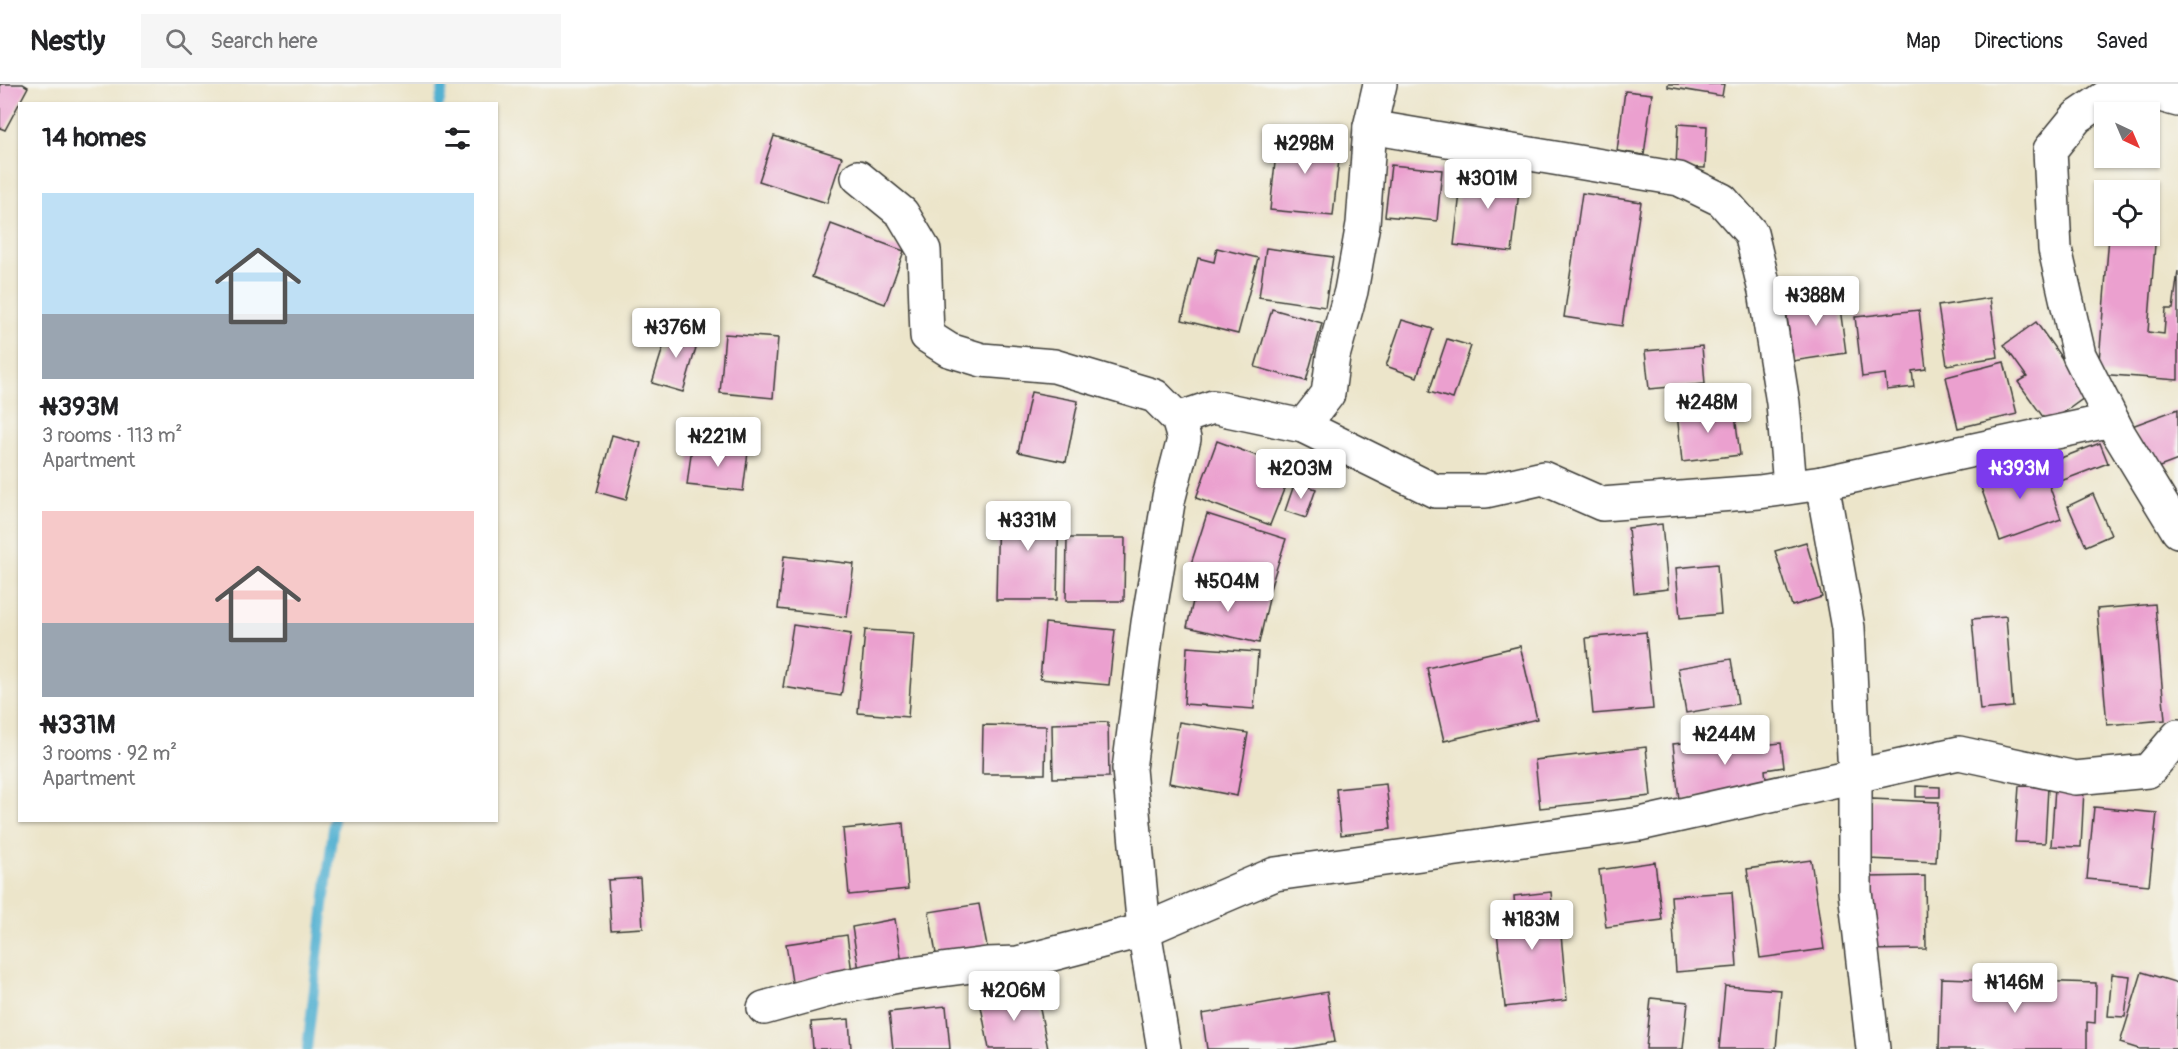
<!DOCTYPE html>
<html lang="en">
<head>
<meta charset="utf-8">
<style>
  body { margin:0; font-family:Pangolin,sans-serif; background:#f6f6f6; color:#202124; height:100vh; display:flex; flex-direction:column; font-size:22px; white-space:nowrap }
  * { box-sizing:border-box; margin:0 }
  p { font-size:20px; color:#757577 }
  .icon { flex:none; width:33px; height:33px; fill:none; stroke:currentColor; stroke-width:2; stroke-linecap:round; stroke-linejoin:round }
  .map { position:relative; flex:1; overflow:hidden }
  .panel { position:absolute; left:18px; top:18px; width:480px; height:720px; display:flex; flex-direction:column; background:#fff; border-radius:0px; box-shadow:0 2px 4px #0004 }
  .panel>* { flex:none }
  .needle { width:39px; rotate:136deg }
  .controls { position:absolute; left:2094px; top:18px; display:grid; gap:12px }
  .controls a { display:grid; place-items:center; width:66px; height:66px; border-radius:0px; background:#fff; box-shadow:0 2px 4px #0004; font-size:30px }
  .price { position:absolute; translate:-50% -51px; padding:0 14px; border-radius:6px; background:#fff; color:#222; font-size:20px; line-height:39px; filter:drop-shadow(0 2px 3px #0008) }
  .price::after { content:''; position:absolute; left:50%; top:36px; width:18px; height:14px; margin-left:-9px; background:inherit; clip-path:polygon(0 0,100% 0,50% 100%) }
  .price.active { background:#7c3aed; color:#fff }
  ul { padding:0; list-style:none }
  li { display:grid; align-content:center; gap:12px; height:318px; padding:0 24px }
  li span { display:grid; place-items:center; height:186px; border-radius:0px; color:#555 }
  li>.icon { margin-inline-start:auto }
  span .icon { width:108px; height:108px; fill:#fffc; stroke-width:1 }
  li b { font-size:26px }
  h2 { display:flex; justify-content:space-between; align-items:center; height:72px; padding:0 24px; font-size:26px }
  header { display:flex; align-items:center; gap:36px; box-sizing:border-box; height:84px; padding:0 30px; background:#fff; border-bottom:2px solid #e0e0e0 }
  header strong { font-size:28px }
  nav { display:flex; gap:33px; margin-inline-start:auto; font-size:21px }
  .search { width:420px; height:54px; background:#f6f6f6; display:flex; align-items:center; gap:15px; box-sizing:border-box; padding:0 21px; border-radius:0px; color:#757577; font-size:22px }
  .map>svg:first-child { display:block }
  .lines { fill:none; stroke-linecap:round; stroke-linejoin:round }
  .stream { stroke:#52b1d1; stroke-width:10 }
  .building { fill:#eba0cf }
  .minor-casing { stroke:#3b3a36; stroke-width:36 }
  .minor { stroke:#fff; stroke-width:33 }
</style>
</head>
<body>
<header>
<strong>Nestly</strong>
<div class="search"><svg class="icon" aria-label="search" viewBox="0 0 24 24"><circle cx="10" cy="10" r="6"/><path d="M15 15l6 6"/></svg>Search here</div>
<nav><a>Map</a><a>Directions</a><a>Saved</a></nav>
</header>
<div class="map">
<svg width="2178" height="965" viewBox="0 0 2178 965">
  <rect width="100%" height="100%" fill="#f6f6f2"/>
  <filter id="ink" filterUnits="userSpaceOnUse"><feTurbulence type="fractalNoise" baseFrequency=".0167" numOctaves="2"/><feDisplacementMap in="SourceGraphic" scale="12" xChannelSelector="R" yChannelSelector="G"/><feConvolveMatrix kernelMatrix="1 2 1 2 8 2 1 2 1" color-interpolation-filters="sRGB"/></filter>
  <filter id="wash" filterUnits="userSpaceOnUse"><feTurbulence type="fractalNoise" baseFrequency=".008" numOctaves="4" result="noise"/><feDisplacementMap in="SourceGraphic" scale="24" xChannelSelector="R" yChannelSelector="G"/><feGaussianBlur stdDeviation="1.35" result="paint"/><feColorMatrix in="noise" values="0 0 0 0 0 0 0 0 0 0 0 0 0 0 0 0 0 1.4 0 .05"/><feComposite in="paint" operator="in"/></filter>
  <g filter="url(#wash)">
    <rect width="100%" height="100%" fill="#ece5ca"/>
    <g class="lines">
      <g class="stream">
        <path d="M439,20L444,0"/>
        <path d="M307,965L334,736"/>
      </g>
    </g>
    <g id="blocks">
      <g class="building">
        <path d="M0,0H23L28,3L5,46L0,44Z"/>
        <path d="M1668,0H1724L1722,12L1668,3Z"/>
        <path d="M1625,7L1652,10L1644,71L1617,67Z"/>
        <path d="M1678,40L1707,42L1705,84L1676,83Z"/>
        <path d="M1278,50L1341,56L1333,132L1270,126Z"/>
        <path d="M774,52L842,73L827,119L759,97Z"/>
        <path d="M1391,81L1442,86L1437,137L1385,132Z"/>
        <path d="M1463,83L1521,90L1512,168L1454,161Z"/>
        <path d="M1582,109L1641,118L1622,242L1564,233Z"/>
        <path d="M2150,136H2157L2148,248L2164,250L2166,225H2173L2178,187V296L2098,290L2109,152H2150Z"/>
        <path d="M831,140L904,167L885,220L812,193Z"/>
        <path d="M1217,164L1258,174L1238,250L1182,236L1198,174L1214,178Z"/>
        <path d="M1266,164L1333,173L1325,223L1259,213Z"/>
        <path d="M1838,209L1846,269L1793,277L1785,218Z"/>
        <path d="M1990,214L1998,273L1947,281L1938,222Z"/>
        <path d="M1272,225L1322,239L1306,297L1255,283Z"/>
        <path d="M1919,226L1926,285L1912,287L1914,303L1887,306L1885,290L1862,293L1855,233Z"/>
        <path d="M1402,236L1433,245L1417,293L1386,282Z"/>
        <path d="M2036,238L2088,311L2048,340L2018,298L2027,293L2004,261Z"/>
        <path d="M670,241L700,250L683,308L652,299Z"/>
        <path d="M725,250L778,254L773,314L720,309Z"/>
        <path d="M1447,255L1471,262L1453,315L1429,308Z"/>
        <path d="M1702,262L1705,300L1649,305L1645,267Z"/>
        <path d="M2004,278L2017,330L1958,344L1946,293Z"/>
        <path d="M1031,308L1078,317L1066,378L1018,368Z"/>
        <path d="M1734,323L1740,371L1682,378L1677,329Z"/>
        <path d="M2178,325V376L2149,387L2132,342Z"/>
        <path d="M612,351L641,359L626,416L597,408Z"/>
        <path d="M1217,357L1292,385L1270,441L1196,414Z"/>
        <path d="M2100,359L2108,379L2061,397L2053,377Z"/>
        <path d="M692,362L748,368L743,407L687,401Z"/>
        <path d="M2040,375L2061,435L2000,457L1979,398Z"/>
        <path d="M1295,398L1316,405L1306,434L1285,427Z"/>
        <path d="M2093,410L2111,451L2086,462L2068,422Z"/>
        <path d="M998,419H1059L1057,516H996Z"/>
        <path d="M1207,430L1286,455L1269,508L1190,483Z"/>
        <path d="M1662,440L1668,505L1634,509L1628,444Z"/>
        <path d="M1067,454H1125L1124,517H1066Z"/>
        <path d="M1806,458L1822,513L1792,522L1775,467Z"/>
        <path d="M784,472L854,480L847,533L778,525Z"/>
        <path d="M1717,480L1721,530L1680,534L1676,484Z"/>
        <path d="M1197,500L1269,515L1259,559L1187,543Z"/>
        <path d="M2155,520L2165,636L2107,641L2097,525Z"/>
        <path d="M2006,532L2013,623L1980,626L1972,535Z"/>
        <path d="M1045,539L1115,546L1109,601L1040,595Z"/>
        <path d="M793,541L851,550L841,612L783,603Z"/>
        <path d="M865,546L914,549L908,633L858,629Z"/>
        <path d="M1646,548L1653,625L1593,630L1586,554Z"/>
        <path d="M1520,562L1537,635L1444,657L1427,584Z"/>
        <path d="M1187,563L1258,568L1254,625L1184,620Z"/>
        <path d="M1731,575L1738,620L1686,629L1678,584Z"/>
        <path d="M1108,638L1109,693L1053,694L1052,640Z"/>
        <path d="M1179,638L1248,649L1237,712L1169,699Z"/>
        <path d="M983,641L1046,642L1045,690H982Z"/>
        <path d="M1761,651L1762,661L1781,659L1784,683L1765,686L1767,706L1679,716L1673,660Z"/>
        <path d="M1646,663L1651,712L1540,724L1535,676Z"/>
        <path d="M1386,700L1391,745L1341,751L1336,705Z"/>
        <path d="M1916,702L1940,703V713H1916Z"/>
        <path d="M2019,702L2048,703L2045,759L2015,758Z"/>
        <path d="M2055,704L2084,705L2081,763L2051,762Z"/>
        <path d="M1872,715L1939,718L1936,778L1869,775Z"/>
        <path d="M2094,723L2157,729L2149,801L2087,795Z"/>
        <path d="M903,739L908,805L849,811L843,745Z"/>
        <path d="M1811,776L1824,865L1760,874L1747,785Z"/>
        <path d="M1655,778L1662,836L1606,843L1599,786Z"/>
        <path d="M1925,792L1926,865L1867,866L1866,793Z"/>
        <path d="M640,794L643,844L611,846L608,796Z"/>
        <path d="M1551,808L1552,819L1558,818L1567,916L1505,923L1495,828L1515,826L1514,812Z"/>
        <path d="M1732,808L1737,883L1676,888L1671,812Z"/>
        <path d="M979,820L988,868L937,876L929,828Z"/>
        <path d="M895,835L902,879L859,886L852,843Z"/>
        <path d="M847,851L852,889L792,898L786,860Z"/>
        <path d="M2142,888L2178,899L2177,965H2139L2120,959Z"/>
        <path d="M2112,890L2130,892L2125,933L2108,932Z"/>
        <path d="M1941,894L2096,899L2095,939L2087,938V965H1939Z"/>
        <path d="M1725,902L1781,906L1776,965H1719Z"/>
        <path d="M1036,905L1048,965H989L980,917Z"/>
        <path d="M1327,908L1335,958L1293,965H1207L1202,930Z"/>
        <path d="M1651,914L1688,918L1683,965H1646Z"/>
        <path d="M946,922L950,965H893L889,928Z"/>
        <path d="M849,935L851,965H813L811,938Z"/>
      </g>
    </g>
  </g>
  <g filter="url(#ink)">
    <use href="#blocks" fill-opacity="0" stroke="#3b3a36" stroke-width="1.5"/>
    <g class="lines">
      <g class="minor-casing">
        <g id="minor">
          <path d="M2121,0L2178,16"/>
          <path d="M2124,1L2077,33L2050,66L2055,165L2079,271L2119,350L2178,447"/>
          <path d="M1370,43L1679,95L1722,116L1751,149L1765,207L1783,319L1790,403"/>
          <path d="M858,93L902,129L924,166L927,252L949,266L982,276L1054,282L1155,312L1178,335L1184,355L1169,413L1148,539L1129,685L1144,846L1164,965"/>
          <path d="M1178,335L1213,323L1303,342L1435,407H1486L1543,394L1602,420L1759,408L1822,399L2112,336"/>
          <path d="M1303,342L1328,310L1333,272L1351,207L1363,140L1370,43L1380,0"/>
          <path d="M1822,399L1848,544L1855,693V807L1873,965"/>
          <path d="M764,924L836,904L903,891L987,880L1018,879L1144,846L1275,790L1640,740L1959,669L2075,694L2148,687L2178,652"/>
        </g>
      </g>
      <use href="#minor" class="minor"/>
    </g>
  </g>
</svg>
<div class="controls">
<a><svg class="needle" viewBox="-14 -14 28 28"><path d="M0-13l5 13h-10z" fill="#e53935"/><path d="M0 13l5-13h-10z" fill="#757577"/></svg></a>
<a><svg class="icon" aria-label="locate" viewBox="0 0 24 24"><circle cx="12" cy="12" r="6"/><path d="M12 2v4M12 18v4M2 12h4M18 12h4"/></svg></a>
</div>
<b class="price" style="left:1305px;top:91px">₦298M</b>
<b class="price" style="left:1488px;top:126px">₦301M</b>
<b class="price" style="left:1816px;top:243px">₦388M</b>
<b class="price" style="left:676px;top:275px">₦376M</b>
<b class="price" style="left:1708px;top:350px">₦248M</b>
<b class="price" style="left:718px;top:384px">₦221M</b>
<b class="price" style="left:1301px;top:416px">₦203M</b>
<b class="price active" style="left:2020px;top:416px">₦393M</b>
<b class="price" style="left:1028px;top:468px">₦331M</b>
<b class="price" style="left:1228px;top:529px">₦504M</b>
<b class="price" style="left:1725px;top:682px">₦244M</b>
<b class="price" style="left:1532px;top:867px">₦183M</b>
<b class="price" style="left:2015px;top:930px">₦146M</b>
<b class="price" style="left:1014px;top:938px">₦206M</b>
<section class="panel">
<h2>14 homes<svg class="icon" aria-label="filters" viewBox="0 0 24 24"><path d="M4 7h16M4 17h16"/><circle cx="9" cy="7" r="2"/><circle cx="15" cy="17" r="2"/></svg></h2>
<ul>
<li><span style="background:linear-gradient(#bfe0f5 65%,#9aa5b1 0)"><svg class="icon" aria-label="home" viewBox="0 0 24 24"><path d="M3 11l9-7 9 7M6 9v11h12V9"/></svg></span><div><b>₦393M</b><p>3 rooms · 113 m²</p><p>Apartment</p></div></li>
<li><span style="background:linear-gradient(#f6c9c9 60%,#9aa5b1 0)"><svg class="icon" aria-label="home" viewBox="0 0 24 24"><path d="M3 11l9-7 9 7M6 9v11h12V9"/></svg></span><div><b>₦331M</b><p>3 rooms · 92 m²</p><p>Apartment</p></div></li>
</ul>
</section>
</div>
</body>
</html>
